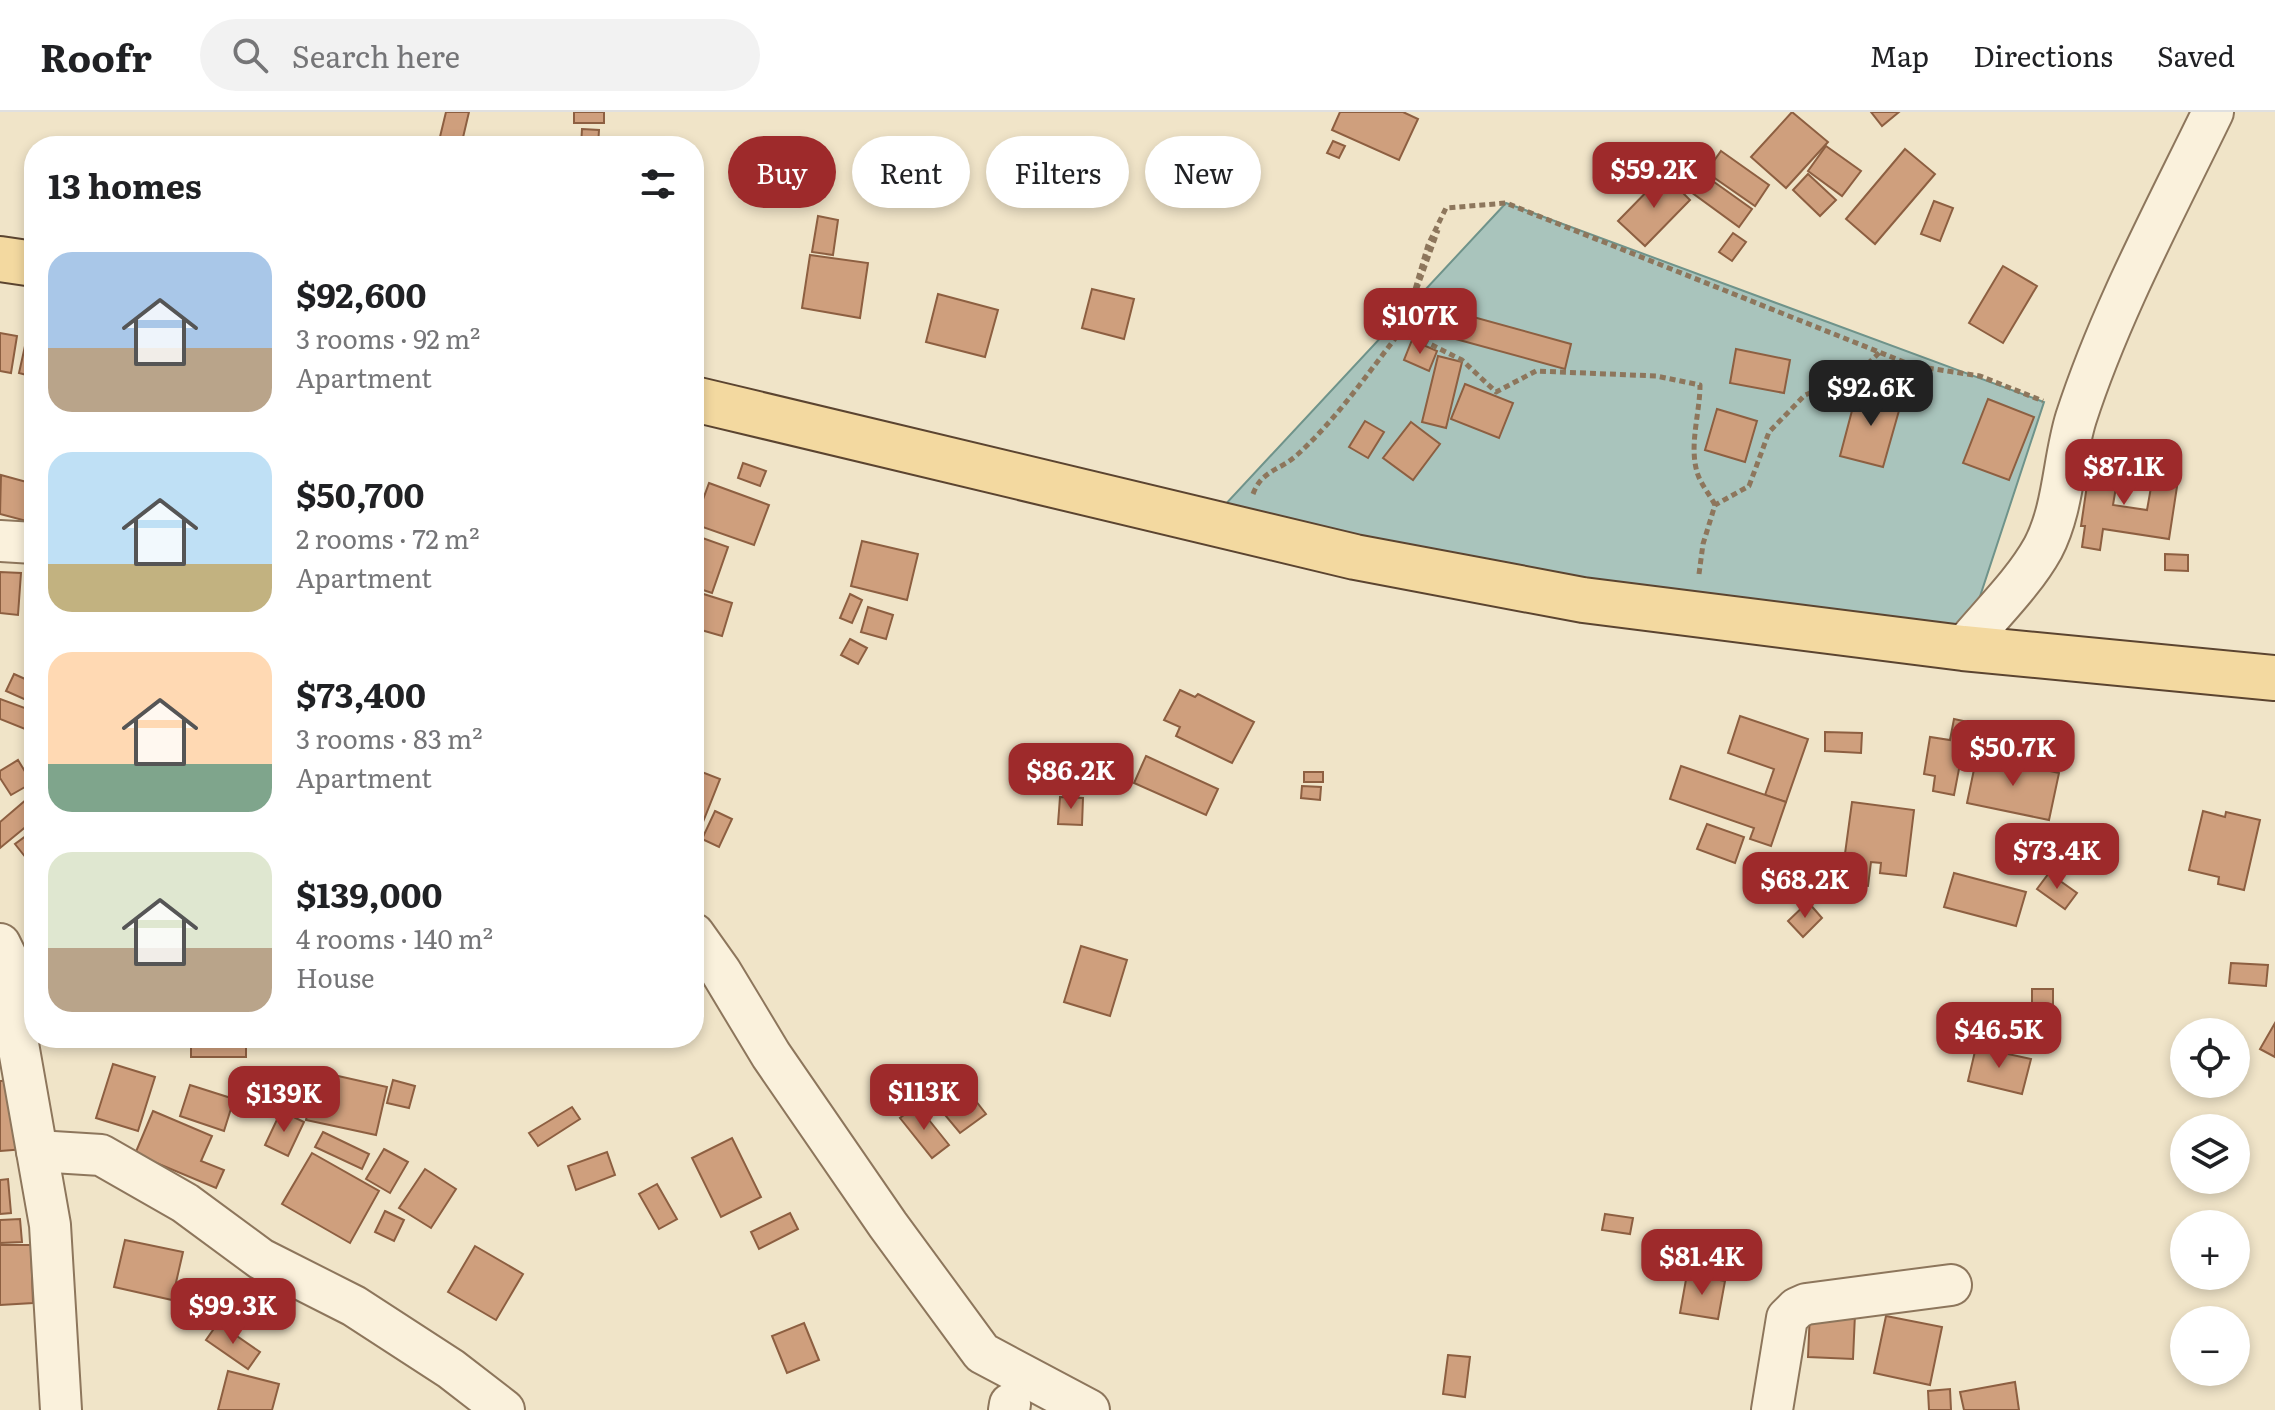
<!DOCTYPE html>
<html lang="en">
<head>
<meta charset="utf-8">
<style>
  body { margin:0; font-family:Literata,serif; background:#f2f2f2; color:#202124; height:100vh; display:flex; flex-direction:column; font-size:30px; white-space:nowrap }
  * { box-sizing:border-box; margin:0 }
  p { font-size:26px; color:#757577 }
  .icon { flex:none; width:44px; height:44px; fill:none; stroke:currentColor; stroke-width:2; stroke-linecap:round; stroke-linejoin:round }
  .map { position:relative; flex:1; overflow:hidden }
  .details { position:absolute; left:24px; top:24px; width:680px; height:912px; display:flex; flex-direction:column; background:#fff; border-radius:32px; box-shadow:0 4px 12px #0003 }
  .details>* { flex:none }
  .hud { position:absolute; left:728px; top:24px; width:760px; height:72px; display:flex; gap:16px }
  .fabs { position:absolute; left:2170px; top:906px; display:grid; gap:16px }
  .fabs a { display:grid; place-items:center; width:80px; height:80px; border-radius:50%; background:#fff; box-shadow:0 4px 12px #0003; font-size:40px }
  .price { position:absolute; translate:-50% -68px; padding:0 18px; border-radius:16px; background:#9e2a2b; color:#fff; font-size:26px; line-height:52px; filter:drop-shadow(0 2px 4px #0008) }
  .price::after { content:''; position:absolute; left:50%; top:48px; width:24px; height:18px; margin-left:-12px; background:inherit; clip-path:polygon(0 0,100% 0,50% 100%) }
  .price.on { background:#222; color:#fff }
  ul { padding:0; list-style:none }
  li { display:flex; align-items:center; gap:24px; height:200px; padding:0 24px }
  li span { display:grid; place-items:center; flex:none; width:224px; height:160px; border-radius:24px; color:#555 }
  li>.icon { margin-inline-start:auto }
  span .icon { width:96px; height:96px; fill:#fffc; stroke-width:1 }
  li b { font-size:34px }
  h2 { display:flex; justify-content:space-between; align-items:center; height:96px; padding:0 24px; font-size:34px }
  .tag { padding:0 28px; border-radius:36px; background:#fff; box-shadow:0 4px 12px #0003; font-size:28px; line-height:72px }
  .tag.on { background:#9e2a2b; color:#fff }
  header { display:flex; align-items:center; gap:48px; box-sizing:border-box; height:112px; padding:0 40px; background:#fff; border-bottom:2px solid #e0e0e0 }
  header strong { font-size:38px }
  nav { display:flex; gap:44px; margin-inline-start:auto; font-size:28px }
  .search { width:560px; height:72px; background:#f2f2f2; display:flex; align-items:center; gap:20px; box-sizing:border-box; padding:0 28px; border-radius:44px; color:#757577; font-size:30px }
  .map>svg:first-child { display:block }
  .water { fill:#a9c4bc; stroke:#6f938a; stroke-width:2 }
  .building { fill:#cf9f7d; stroke:#8d5f41; stroke-width:2 }
  .lines { fill:none; stroke-linecap:round; stroke-linejoin:round }
  .minor-casing { stroke:#8d765c; stroke-width:44 }
  .major-casing { stroke:#5b4430; stroke-width:48 }
  .path { stroke:#8d765c; stroke-width:5; stroke-dasharray:6 4; stroke-linecap:butt }
  .minor { stroke:#faf1dc; stroke-width:40 }
  .major { stroke:#f3d9a0; stroke-width:44 }
</style>
</head>
<body>
<header>
<strong>Roofr</strong>
<div class="search"><svg class="icon" aria-label="search" viewBox="0 0 24 24"><circle cx="10" cy="10" r="6"/><path d="M15 15l6 6"/></svg>Search here</div>
<nav><a>Map</a><a>Directions</a><a>Saved</a></nav>
</header>
<div class="map">
<svg width="2275" height="1298" viewBox="0 0 2275 1298">
  <rect width="100%" height="100%" fill="#f0e4c8"/>
  <path class="water" d="M1506,91L2044,290L1963,536L1209,410Z"/>
  <g class="building">
    <path d="M446,0H469L461,34L438,33Z"/>
    <rect x="574" y="0" width="30" height="11"/>
    <path d="M1340,0H1403L1418,7L1399,48L1332,18Z"/>
    <path d="M1792,0L1828,30L1786,76L1751,45Z"/>
    <path d="M1871,0H1899L1882,14Z"/>
    <path d="M582,17L599,18L598,34H581Z"/>
    <path d="M1333,29L1345,34L1339,46L1327,41Z"/>
    <path d="M1826,34L1861,59L1842,84L1808,59Z"/>
    <path d="M1905,37L1935,62L1875,132L1846,107Z"/>
    <path d="M1721,39L1769,73L1755,94L1706,60Z"/>
    <path d="M1693,55L1752,97L1739,115L1680,72Z"/>
    <path d="M1664,62L1690,88L1645,134L1618,109Z"/>
    <path d="M1808,62L1836,88L1820,104L1793,78Z"/>
    <path d="M1934,89L1953,96L1940,129L1921,122Z"/>
    <path d="M818,104L838,108L833,143L812,140Z"/>
    <path d="M1733,121L1746,130L1732,149L1719,140Z"/>
    <path d="M810,143L868,151L860,206L802,196Z"/>
    <path d="M2003,154L2037,174L2003,231L1969,211Z"/>
    <path d="M1092,177L1134,187L1124,227L1082,216Z"/>
    <path d="M938,182L998,198L985,245L926,230Z"/>
    <path d="M1426,192L1571,232L1565,257L1419,217Z"/>
    <path d="M0,221L17,224L11,261L0,259Z"/>
    <path d="M27,225L34,227V265L19,261Z"/>
    <path d="M1412,228L1437,239L1429,259L1404,248Z"/>
    <path d="M1736,237L1790,248L1784,281L1730,271Z"/>
    <path d="M1438,244L1462,250L1446,316L1422,310Z"/>
    <path d="M1465,272L1513,291L1499,326L1451,307Z"/>
    <path d="M1858,276L1902,288L1883,355L1840,344Z"/>
    <path d="M1988,287L2034,305L2009,368L1963,351Z"/>
    <path d="M1717,297L1757,309L1745,350L1705,338Z"/>
    <path d="M1365,309L1384,320L1368,346L1349,335Z"/>
    <path d="M1411,310L1440,332L1413,368L1383,346Z"/>
    <path d="M2091,346L2120,351L2113,393L2147,398L2153,364L2178,368L2169,427L2103,417L2100,438L2082,435L2085,414H2081Z"/>
    <path d="M743,351L766,359L760,374L738,366Z"/>
    <path d="M1,363L34,372V411L0,402Z"/>
    <path d="M709,371L769,393L754,433L694,412Z"/>
    <path d="M694,423L728,435L712,481L694,475Z"/>
    <path d="M862,429L918,442L907,488L851,474Z"/>
    <path d="M2165,442L2188,443V459L2165,458Z"/>
    <path d="M0,460L21,461L18,503L0,501Z"/>
    <path d="M694,479L732,491L722,524L694,516Z"/>
    <path d="M850,482L862,488L852,511L840,506Z"/>
    <path d="M868,495L893,503L886,527L861,520Z"/>
    <path d="M850,527L867,536L858,552L841,543Z"/>
    <path d="M14,562L34,571L33,591L6,579Z"/>
    <path d="M1180,578L1195,585L1198,582L1254,610L1232,651L1176,624L1180,615L1164,608Z"/>
    <path d="M0,587L33,599L25,617L0,607Z"/>
    <path d="M1740,604L1808,627L1786,690L1765,683L1774,657L1728,641Z"/>
    <path d="M1954,607L1968,610L1954,683L1933,679L1935,664L1924,662L1930,625L1950,628Z"/>
    <path d="M1825,620L1862,621L1861,641L1825,639Z"/>
    <path d="M1977,643L2059,661L2049,708L1967,691Z"/>
    <path d="M1146,644L1218,677L1206,703L1134,671Z"/>
    <path d="M18,648L32,671L11,683L0,666V659Z"/>
    <path d="M1681,654L1786,690L1771,734L1750,727L1754,716L1670,687Z"/>
    <path d="M694,657L720,667L699,720L694,718Z"/>
    <rect x="1304" y="660" width="19" height="10"/>
    <path d="M1302,674L1321,675L1320,688L1301,686Z"/>
    <path d="M34,681V708L0,736V710Z"/>
    <path d="M1060,685L1083,686L1082,713L1058,712Z"/>
    <path d="M1852,690L1914,698L1906,764L1880,761L1881,751L1871,750L1868,774L1841,771Z"/>
    <path d="M715,699L732,707L719,735L702,727Z"/>
    <path d="M2203,699L2225,705L2226,700L2260,708L2244,778L2218,772L2219,765L2189,758Z"/>
    <path d="M1707,712L1744,725L1735,751L1697,737Z"/>
    <path d="M34,718V756L15,732Z"/>
    <path d="M1954,761L2026,780L2016,814L1944,795Z"/>
    <path d="M2049,761L2077,781L2065,797L2037,777Z"/>
    <path d="M1808,790L1822,806L1803,825L1788,809Z"/>
    <path d="M1081,834L1127,848L1110,904L1064,890Z"/>
    <path d="M2231,851L2268,853L2266,874L2229,871Z"/>
    <rect x="2032" y="877" width="21" height="24"/>
    <path d="M2275,911V945L2260,937Z"/>
    <rect x="191" y="926" width="55" height="19"/>
    <path d="M1976,935L2031,947L2022,982L1968,969Z"/>
    <path d="M113,952L155,965L138,1019L96,1006Z"/>
    <path d="M316,959L387,975L376,1023L306,1008Z"/>
    <rect x="259" y="961" width="19" height="28"/>
    <path d="M21,968L25,1037L0,1039V969Z"/>
    <path d="M393,968L415,974L409,996L387,991Z"/>
    <path d="M190,973L234,987L224,1019L180,1004Z"/>
    <path d="M972,984L986,1002L960,1021L945,1003Z"/>
    <path d="M917,993L949,1033L932,1046L900,1006Z"/>
    <path d="M572,995L580,1007L538,1034L529,1021Z"/>
    <path d="M153,999L212,1024L201,1049L224,1058L216,1076L135,1042Z"/>
    <path d="M281,999L304,1010L288,1044L265,1033Z"/>
    <path d="M323,1020L369,1042L362,1057L315,1035Z"/>
    <path d="M732,1026L761,1085L721,1105L692,1046Z"/>
    <path d="M384,1037L408,1050L390,1081L366,1067Z"/>
    <path d="M607,1040L615,1063L576,1078L568,1054Z"/>
    <path d="M312,1041L379,1079L350,1131L282,1092Z"/>
    <path d="M425,1057L456,1077L431,1116L399,1096Z"/>
    <path d="M8,1067L11,1101L0,1102V1068Z"/>
    <path d="M657,1072L677,1107L659,1117L639,1082Z"/>
    <path d="M385,1099L404,1108L394,1129L375,1120Z"/>
    <path d="M790,1101L798,1117L759,1137L751,1120Z"/>
    <path d="M1605,1102L1633,1106L1630,1122L1602,1118Z"/>
    <path d="M20,1107L22,1130L0,1131V1108Z"/>
    <path d="M125,1128L183,1140L172,1188L114,1175Z"/>
    <path d="M0,1133H31L33,1191L0,1193Z"/>
    <path d="M475,1134L523,1162L496,1208L448,1180Z"/>
    <path d="M1687,1162L1725,1169L1718,1207L1680,1201Z"/>
    <path d="M1810,1200L1855,1202L1853,1247L1808,1245Z"/>
    <path d="M1886,1204L1942,1215L1930,1273L1874,1261Z"/>
    <path d="M218,1211L260,1240L248,1257L206,1228Z"/>
    <path d="M804,1211L819,1248L787,1261L772,1224Z"/>
    <path d="M1448,1243L1470,1245L1465,1285L1443,1282Z"/>
    <path d="M228,1259L279,1272L272,1298H218Z"/>
    <path d="M2015,1270L2019,1298H1964L1960,1280Z"/>
    <path d="M1950,1277L1951,1298H1929L1928,1279Z"/>
  </g>
  <g class="lines">
    <g class="minor-casing">
      <g id="minor">
        <path d="M0,429L34,431"/>
        <path d="M1963,536C1989,504 2023,472 2043,436C2064,396 2063,348 2076,306C2110,201 2165,99 2213,0"/>
        <path d="M694,822L721,860L771,943L888,1113L982,1241L1089,1298"/>
        <path d="M0,832L19,871L14,909L50,1113L61,1298"/>
        <path d="M37,1039L101,1043L185,1091L261,1147L354,1194L451,1257L504,1298"/>
        <path d="M1009,1298L1010,1292"/>
        <path d="M1772,1298L1787,1206L1797,1196L1806,1192L1951,1173"/>
      </g>
    </g>
    <g class="major-casing">
      <g id="major">
        <path d="M0,147L34,152"/>
        <path d="M694,287L1355,445L1583,488L1963,536L2275,566"/>
      </g>
    </g>
    <g class="path">
      <path d="M1413,187L1438,118"/>
      <path d="M1404,215L1428,133L1446,96L1506,91L1914,254L1980,264L2043,289"/>
      <path d="M1253,382C1262,358 1279,359 1297,343C1338,306 1370,258 1404,215L1420,227L1462,248L1496,280L1536,259L1656,264L1700,273C1700,301 1689,332 1697,360C1700,371 1710,383 1715,393"/>
      <path d="M1699,462L1703,432L1715,393L1749,374L1769,320L1805,283L1857,262L1880,240"/>
    </g>
    <use href="#minor" class="minor"/>
    <use href="#major" class="major"/>
  </g>
</svg>
<div class="fabs">
<a><svg class="icon" aria-label="locate" viewBox="0 0 24 24"><circle cx="12" cy="12" r="6"/><path d="M12 2v4M12 18v4M2 12h4M18 12h4"/></svg></a>
<a><svg class="icon" aria-label="layers" viewBox="0 0 24 24"><path d="M12 4l9 5-9 5-9-5zM3 14l9 5 9-5"/></svg></a>
<a>+</a>
<a>−</a>
</div>
<b class="price" style="left:1654px;top:98px">$59.2K</b>
<b class="price" style="left:1420px;top:244px">$107K</b>
<b class="price on" style="left:1871px;top:316px">$92.6K</b>
<b class="price" style="left:2124px;top:395px">$87.1K</b>
<b class="price" style="left:2013px;top:676px">$50.7K</b>
<b class="price" style="left:1071px;top:699px">$86.2K</b>
<b class="price" style="left:2057px;top:779px">$73.4K</b>
<b class="price" style="left:1805px;top:808px">$68.2K</b>
<b class="price" style="left:1999px;top:958px">$46.5K</b>
<b class="price" style="left:924px;top:1020px">$113K</b>
<b class="price" style="left:284px;top:1022px">$139K</b>
<b class="price" style="left:1702px;top:1185px">$81.4K</b>
<b class="price" style="left:233px;top:1234px">$99.3K</b>
<div class="hud">
<a class="tag on">Buy</a>
<a class="tag">Rent</a>
<a class="tag">Filters</a>
<a class="tag">New</a>
</div>
<section class="details">
<h2>13 homes<svg class="icon" aria-label="filters" viewBox="0 0 24 24"><path d="M4 7h16M4 17h16"/><circle cx="9" cy="7" r="2"/><circle cx="15" cy="17" r="2"/></svg></h2>
<ul>
<li><span style="background:linear-gradient(#a9c7e8 60%,#b9a48a 0)"><svg class="icon" aria-label="home" viewBox="0 0 24 24"><path d="M3 11l9-7 9 7M6 9v11h12V9"/></svg></span><div><b>$92,600</b><p>3 rooms · 92 m²</p><p>Apartment</p></div></li>
<li><span style="background:linear-gradient(#bfe0f5 70%,#c2b280 0)"><svg class="icon" aria-label="home" viewBox="0 0 24 24"><path d="M3 11l9-7 9 7M6 9v11h12V9"/></svg></span><div><b>$50,700</b><p>2 rooms · 72 m²</p><p>Apartment</p></div></li>
<li><span style="background:linear-gradient(#ffd9b3 70%,#7fa58c 0)"><svg class="icon" aria-label="home" viewBox="0 0 24 24"><path d="M3 11l9-7 9 7M6 9v11h12V9"/></svg></span><div><b>$73,400</b><p>3 rooms · 83 m²</p><p>Apartment</p></div></li>
<li><span style="background:linear-gradient(#dfe7d0 60%,#b9a48a 0)"><svg class="icon" aria-label="home" viewBox="0 0 24 24"><path d="M3 11l9-7 9 7M6 9v11h12V9"/></svg></span><div><b>$139,000</b><p>4 rooms · 140 m²</p><p>House</p></div></li>
</ul>
</section>
</div>
</body>
</html>
